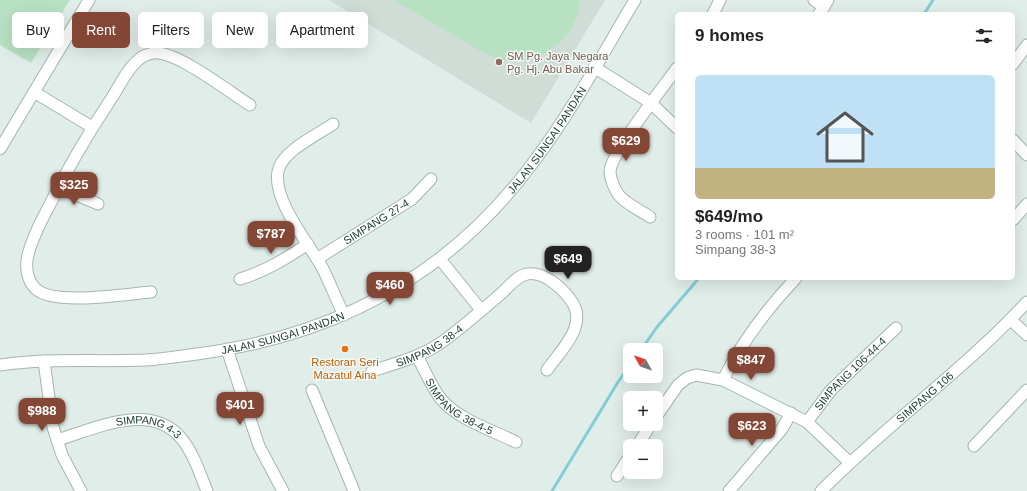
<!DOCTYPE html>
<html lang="en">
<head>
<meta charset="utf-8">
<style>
  body { margin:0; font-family:Arial,sans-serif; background:#f6f6f6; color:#222; height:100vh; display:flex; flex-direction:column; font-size:15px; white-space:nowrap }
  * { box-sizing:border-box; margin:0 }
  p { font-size:13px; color:#767676 }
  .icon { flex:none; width:22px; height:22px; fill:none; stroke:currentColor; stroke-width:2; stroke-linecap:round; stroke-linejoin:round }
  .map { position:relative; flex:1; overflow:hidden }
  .details { position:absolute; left:675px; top:12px; width:340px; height:268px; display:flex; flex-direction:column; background:#fff; border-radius:6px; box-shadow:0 4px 16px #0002 }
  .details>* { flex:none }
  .top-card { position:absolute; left:12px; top:12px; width:380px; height:36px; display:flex; gap:8px }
  .needle { width:26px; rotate:310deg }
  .tools { position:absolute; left:623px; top:343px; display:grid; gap:8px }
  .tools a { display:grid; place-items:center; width:40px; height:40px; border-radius:6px; background:#fff; box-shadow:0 4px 16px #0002; font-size:20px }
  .price { position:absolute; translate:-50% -34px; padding:0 9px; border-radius:8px; background:#854735; color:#fff; font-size:13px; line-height:26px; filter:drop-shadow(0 1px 2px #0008) }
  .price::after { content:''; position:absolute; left:50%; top:24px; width:12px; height:9px; margin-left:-6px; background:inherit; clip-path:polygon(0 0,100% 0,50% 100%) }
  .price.selected { background:#222; color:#fff }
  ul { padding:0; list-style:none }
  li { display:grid; align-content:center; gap:8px; height:212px; padding:0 20px }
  li span { display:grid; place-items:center; height:124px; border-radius:6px; color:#555 }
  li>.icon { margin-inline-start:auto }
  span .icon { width:72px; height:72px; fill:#fffc; stroke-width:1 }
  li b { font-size:17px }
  h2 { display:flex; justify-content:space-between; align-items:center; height:48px; padding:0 20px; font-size:17px }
  .chip { padding:0 14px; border-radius:6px; background:#fff; box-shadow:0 4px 16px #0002; font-size:14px; line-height:36px }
  .chip.selected { background:#854735; color:#fff }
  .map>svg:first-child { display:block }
  .built { fill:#cfddd6 }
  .green { fill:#b8e1c2 }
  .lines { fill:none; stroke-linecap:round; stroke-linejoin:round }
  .stream { stroke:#83cdd8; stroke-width:3 }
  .minor-casing { stroke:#a3b6af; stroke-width:13 }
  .minor { stroke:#fff; stroke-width:11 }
  .education-dot { fill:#8d6e63; stroke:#f2f9f5; stroke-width:1.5 }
  .food-dot { fill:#e8710a; stroke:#f2f9f5; stroke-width:1.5 }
  .labels { text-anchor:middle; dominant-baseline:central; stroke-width:3; stroke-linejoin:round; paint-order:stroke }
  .education-label { font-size:11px; fill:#785e54; stroke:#f2f9f5; text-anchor:start }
  .street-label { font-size:11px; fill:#1f4036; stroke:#f2f9f5 }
  .food-label { font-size:11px; fill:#c56008; stroke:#f2f9f5 }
</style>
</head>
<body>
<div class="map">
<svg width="1027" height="491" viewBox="0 0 1027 491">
  <rect width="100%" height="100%" fill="#e1ede8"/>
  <path class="built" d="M329,0H605L531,123Z"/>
  <g class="green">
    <path d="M0,0H70L31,63L0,45Z"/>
    <path d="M394,0H579C580,15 571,33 559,43C519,77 490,57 452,34C432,23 413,11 394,0Z"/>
  </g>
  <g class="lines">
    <g class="stream">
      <path d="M924,14L933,0"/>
      <path d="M641,350L657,327L699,278"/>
      <path d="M552,491L618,382L630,365"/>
    </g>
    <g class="minor-casing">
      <g id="minor">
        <path d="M814,0L824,7"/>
        <path d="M713,14L720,0"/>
        <path d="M819,14L828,0"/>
        <path d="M1013,64L1027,45"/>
        <path d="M594,67L651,103L677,128"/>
        <path d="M34,92L92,127"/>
        <path d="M333,124C317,135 285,150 279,168C269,196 309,244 322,267C330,283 336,299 344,315"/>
        <path d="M1013,140L1027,155"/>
        <path d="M0,149L89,0"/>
        <path d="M58,187L98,204"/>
        <path d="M650,217C640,210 625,204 618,194C614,188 610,178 610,171C611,153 664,86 677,68"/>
        <path d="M1013,220L1027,204"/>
        <path id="s1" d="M317,259L412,199L431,179"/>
        <path d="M440,259L481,310"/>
        <path d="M240,279C266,271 285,259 308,244"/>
        <path d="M151,292C126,294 54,306 36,289C27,281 25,266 28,255C32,239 40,223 48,208C67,169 89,132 113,96C121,83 129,66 142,57C145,55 149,54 153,53C176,50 229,92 250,105"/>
        <path d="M1011,320L1027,335"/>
        <path d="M227,349L259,446L283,491"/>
        <path id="s2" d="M417,356C425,370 431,387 441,399C457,419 494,431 516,442"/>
        <path d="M44,361L53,427L62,455L81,491"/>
        <path id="s3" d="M0,365C48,358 97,362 146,360C163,359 181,356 197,354C335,336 449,276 532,164C571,113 602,55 635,0"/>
        <path id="s4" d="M372,371C396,363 421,357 442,342C463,327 483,309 503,292C510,285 517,276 527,274C543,271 561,287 570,299C590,324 561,350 547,370"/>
        <path d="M723,380C742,341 767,309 796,278"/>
        <path d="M312,390L354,491"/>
        <path d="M656,417L678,385L687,378L696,375L723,380L807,422L849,462"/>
        <path id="s5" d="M807,422L831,390L896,328"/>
        <path id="s6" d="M57,440C95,429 150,401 181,438C193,452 200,474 207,491"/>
        <path d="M637,446L651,424"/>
        <path d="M974,446L1027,390"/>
        <path d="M617,476L630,456"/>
        <path d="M729,491L782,429L791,413"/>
        <path id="s7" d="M821,491C886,425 963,371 1027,302"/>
      </g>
    </g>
    <use href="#minor" class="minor"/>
  </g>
  <circle class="education-dot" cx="499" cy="62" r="4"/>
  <circle class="food-dot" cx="345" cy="349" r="4"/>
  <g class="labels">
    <g class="education-label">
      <text x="507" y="56">SM Pg. Jaya Negara<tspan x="507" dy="13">Pg. Hj. Abu Bakar</tspan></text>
    </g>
    <g class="street-label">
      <text stroke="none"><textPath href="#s3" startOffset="622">JALAN SUNGAI PANDAN</textPath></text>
      <text stroke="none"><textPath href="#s1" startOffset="70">SIMPANG 27-4</textPath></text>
      <text stroke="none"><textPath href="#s3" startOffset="286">JALAN SUNGAI PANDAN</textPath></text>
      <text stroke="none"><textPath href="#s4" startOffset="63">SIMPANG 38-4</textPath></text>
      <text stroke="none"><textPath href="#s5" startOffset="65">SIMPANG 106-44-4</textPath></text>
      <text stroke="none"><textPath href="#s7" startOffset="140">SIMPANG 106</textPath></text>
      <text stroke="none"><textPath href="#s2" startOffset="68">SIMPANG 38-4-5</textPath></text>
      <text stroke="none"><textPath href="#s6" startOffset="96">SIMPANG 4-3</textPath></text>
    </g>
    <g class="food-label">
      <text x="345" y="362">Restoran Seri<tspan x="345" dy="13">Mazatul Aina</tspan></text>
    </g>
  </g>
</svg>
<div class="tools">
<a><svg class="needle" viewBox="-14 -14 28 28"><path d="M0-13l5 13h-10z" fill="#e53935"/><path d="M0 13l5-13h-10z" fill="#767676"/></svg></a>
<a>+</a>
<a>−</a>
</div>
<b class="price" style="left:626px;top:162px">$629</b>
<b class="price" style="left:74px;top:206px">$325</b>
<b class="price" style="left:271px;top:255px">$787</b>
<b class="price selected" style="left:568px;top:280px">$649</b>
<b class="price" style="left:390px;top:306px">$460</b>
<b class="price" style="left:751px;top:381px">$847</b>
<b class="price" style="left:240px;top:426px">$401</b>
<b class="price" style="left:42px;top:432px">$988</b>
<b class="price" style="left:752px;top:447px">$623</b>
<div class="top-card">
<a class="chip">Buy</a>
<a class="chip selected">Rent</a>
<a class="chip">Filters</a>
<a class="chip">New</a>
<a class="chip">Apartment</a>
</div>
<section class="details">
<h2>9 homes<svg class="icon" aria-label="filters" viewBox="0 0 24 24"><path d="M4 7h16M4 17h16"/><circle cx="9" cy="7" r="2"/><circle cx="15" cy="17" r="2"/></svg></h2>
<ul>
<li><span style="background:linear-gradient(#bfe0f5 75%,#c2b280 0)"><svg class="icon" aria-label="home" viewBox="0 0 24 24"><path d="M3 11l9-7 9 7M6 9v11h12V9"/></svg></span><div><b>$649/mo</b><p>3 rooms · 101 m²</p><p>Simpang 38-3</p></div></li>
</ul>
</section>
</div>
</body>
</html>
